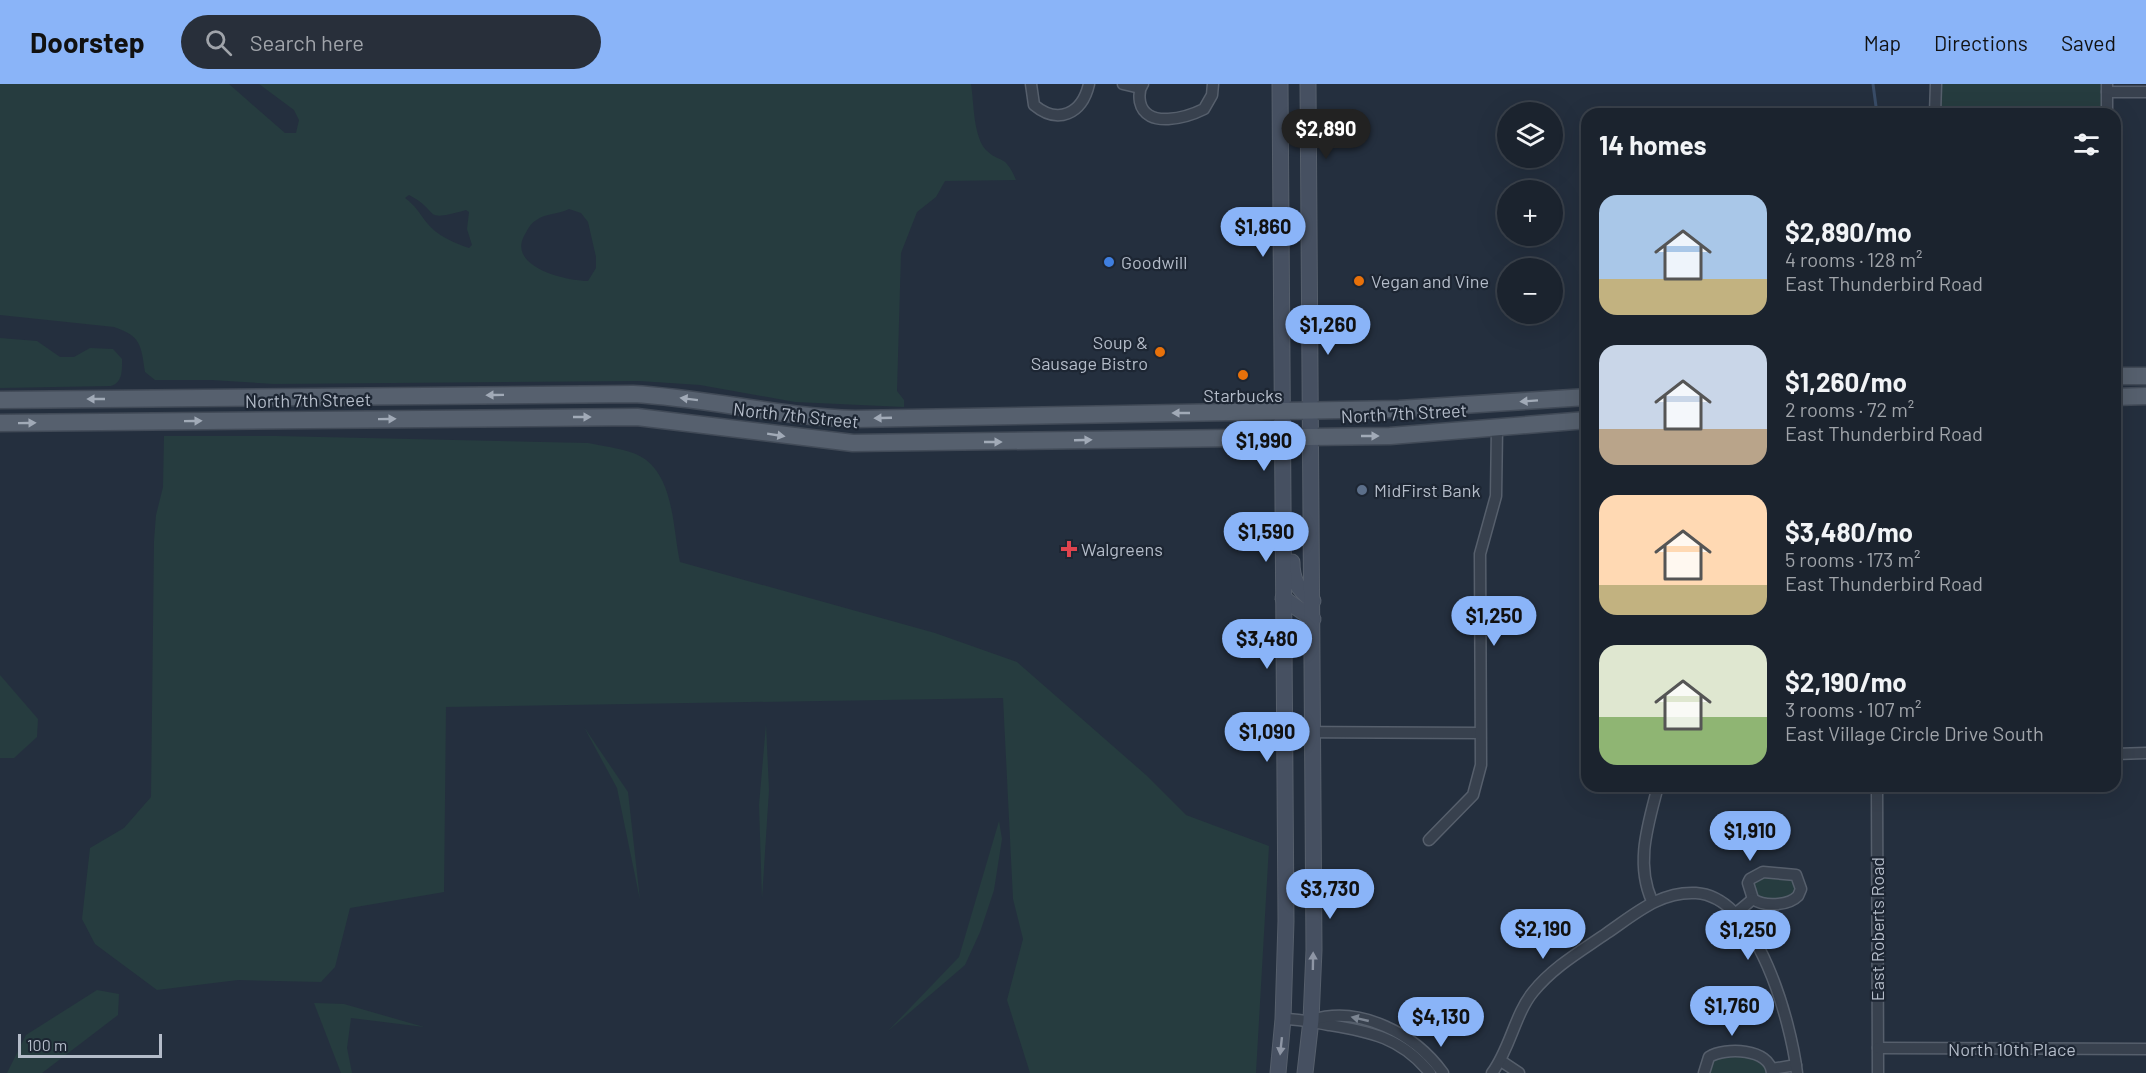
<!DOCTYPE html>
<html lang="en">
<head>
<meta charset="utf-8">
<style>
  body { margin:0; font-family:Barlow,sans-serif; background:#282f3a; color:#f1f3f6; height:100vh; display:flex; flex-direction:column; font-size:22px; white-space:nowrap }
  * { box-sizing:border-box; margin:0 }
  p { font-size:20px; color:#a0a4aa }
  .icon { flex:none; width:33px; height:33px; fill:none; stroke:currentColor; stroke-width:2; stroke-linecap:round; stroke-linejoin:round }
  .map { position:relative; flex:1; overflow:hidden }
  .panel { position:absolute; left:1581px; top:24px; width:540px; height:684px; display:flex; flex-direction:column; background:#1b232e; border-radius:18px; box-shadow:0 6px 24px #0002,0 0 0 2px #39404a }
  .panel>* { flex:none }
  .tools { position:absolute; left:1497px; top:18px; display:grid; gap:12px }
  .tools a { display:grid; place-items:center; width:66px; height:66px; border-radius:50%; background:#1b232e; box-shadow:0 6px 24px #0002,0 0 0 2px #39404a; font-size:30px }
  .scale { position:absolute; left:18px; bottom:15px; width:144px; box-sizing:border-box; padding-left:6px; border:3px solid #b4bcc9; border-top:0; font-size:16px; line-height:21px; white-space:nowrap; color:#b4bcc9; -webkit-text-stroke:4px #1d2633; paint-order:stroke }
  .price { position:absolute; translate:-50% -51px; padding:0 14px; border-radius:21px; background:#8ab4f8; color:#111; font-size:20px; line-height:39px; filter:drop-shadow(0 2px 3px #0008) }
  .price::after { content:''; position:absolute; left:50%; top:36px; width:18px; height:14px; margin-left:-9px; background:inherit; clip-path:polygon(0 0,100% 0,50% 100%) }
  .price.selected { background:#222; color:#fff }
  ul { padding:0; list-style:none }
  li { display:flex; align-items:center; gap:18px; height:150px; padding:0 18px }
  li span { display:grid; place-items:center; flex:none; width:168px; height:120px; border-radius:18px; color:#555 }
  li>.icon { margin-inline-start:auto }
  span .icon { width:72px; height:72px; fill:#fffc; stroke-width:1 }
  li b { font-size:26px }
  h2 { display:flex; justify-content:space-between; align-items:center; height:72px; padding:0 18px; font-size:26px }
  header { display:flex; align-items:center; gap:36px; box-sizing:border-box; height:84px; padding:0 30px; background:#8ab4f8; color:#111 }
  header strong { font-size:28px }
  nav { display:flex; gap:33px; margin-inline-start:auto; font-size:21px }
  .search { width:420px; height:54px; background:#282f3a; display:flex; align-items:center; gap:15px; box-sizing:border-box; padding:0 21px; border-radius:33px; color:#a0a4aa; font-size:22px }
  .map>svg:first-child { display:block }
  .green { fill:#263c3f; fill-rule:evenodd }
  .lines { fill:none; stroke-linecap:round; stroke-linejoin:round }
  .stream { stroke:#394c67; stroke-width:3 }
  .minor-casing { stroke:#565f6c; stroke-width:13 }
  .secondary-casing { stroke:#565f6c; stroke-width:17 }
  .primary-casing { stroke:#414a57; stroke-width:19 }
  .minor { stroke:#38414e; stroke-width:10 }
  .secondary { stroke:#465061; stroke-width:15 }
  .primary { stroke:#56606e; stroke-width:16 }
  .oneway { fill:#a1aab7 }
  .oneway2 { fill:#8e96a5 }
  .oneway3 { fill:#7c8592 }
  .shop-dot { fill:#3f7fe0; stroke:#1d2633; stroke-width:2 }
  .food-dot { fill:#e8710a; stroke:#1d2633; stroke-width:2 }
  .service-dot { fill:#5c6f8a; stroke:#1d2633; stroke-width:2 }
  .health-dot { fill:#e0444e; stroke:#1d2633; stroke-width:2 }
  .labels { text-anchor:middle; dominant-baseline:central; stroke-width:4.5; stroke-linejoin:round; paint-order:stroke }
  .poi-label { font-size:18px; fill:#b4bcc9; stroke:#1d2633; text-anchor:start }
  .street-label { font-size:18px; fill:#b4bcc9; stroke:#1d2633 }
</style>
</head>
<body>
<header>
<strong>Doorstep</strong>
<div class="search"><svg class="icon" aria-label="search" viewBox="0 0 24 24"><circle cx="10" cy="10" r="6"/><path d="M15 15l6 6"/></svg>Search here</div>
<nav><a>Map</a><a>Directions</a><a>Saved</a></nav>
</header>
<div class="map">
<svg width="2146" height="989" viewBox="0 0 2146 989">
  <rect width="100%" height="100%" fill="#242f3e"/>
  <g class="green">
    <path d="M0,0H229L285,49H296L299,36L294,26L259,0H971C974,18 973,52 986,66C1000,80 1005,69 1016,96L945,97L936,113L917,128L901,169L897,307L904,316V323L795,318L700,301L639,297L274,300L211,296H155L145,288C141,261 141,252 114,243L0,231ZM409,111C442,128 420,139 466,126L469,128L467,145L472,161L469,164C456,160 436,151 427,139C419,129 416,122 405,114ZM569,125L581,129L588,138L596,173V184L588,197C566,197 508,183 524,152C527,147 530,140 535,137C545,129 557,131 569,125Z"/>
    <path d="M1936,0H2107V30H1935Z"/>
    <path d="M0,254L37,257L60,273H74L90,264L113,265L122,275C122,286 123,298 111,302L0,304Z"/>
    <path d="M164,352H277L588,359C603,362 619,364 633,369C675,384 672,443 680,478L935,549L1017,578L1146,691L1186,731L1269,762L1256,989H1030L1007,916L1023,855L1013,815L1003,614L446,623L444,808L350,824L335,883L321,898L238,896L157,906L95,860L82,835L90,764L124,744L151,713L154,457L156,431L163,403Z"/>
    <path d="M0,591L38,635L37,653L14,674H0Z"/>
    <path d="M766,640L769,706L762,815L759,721Z"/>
    <path d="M584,643L628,708L640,816L617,704Z"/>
    <path d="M999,737L1002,755L994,806L980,848L965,881L888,947L959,873Z"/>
    <path d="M1790,789L1798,812L1759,819L1750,795Z"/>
    <path d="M97,906L119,910L118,931L42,989H7L26,951Z"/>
    <path d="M314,919L344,920L424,943L351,934L347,964L352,989H341Z"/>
    <path d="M1753,970L1772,989H1704L1709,973Z"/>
  </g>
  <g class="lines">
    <path class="stream" d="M1873,0L1877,30"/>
    <g class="minor-casing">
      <g id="minor">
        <path d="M1031,0L1034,21C1058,41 1082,30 1089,0"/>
        <path d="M1123,0L1140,4"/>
        <path d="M1143,0C1139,5 1139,12 1140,18C1146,46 1188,33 1204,25L1212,11L1213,0"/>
        <path d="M2107,8H2146"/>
        <path d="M1935,30L1936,0"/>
        <path d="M2107,30V0"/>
        <path d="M1284,648L1480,649"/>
        <path d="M2115,670L2146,669"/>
        <path d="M1877,702L1878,989"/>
        <path d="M1429,756L1473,711L1481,681L1480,470L1496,412L1497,344"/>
        <path d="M1763,788L1796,791L1801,805L1798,812C1788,822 1764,823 1753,815L1748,799L1750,795Z"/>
        <path d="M1652,817C1635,779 1648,741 1658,702"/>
        <path d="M1735,830L1753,815"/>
        <path d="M1283,935C1302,935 1311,938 1329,941C1370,948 1401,953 1430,989"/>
        <path d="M1312,936C1360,921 1415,950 1443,989"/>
        <path d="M1878,964L2146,965"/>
        <path d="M1501,977L1519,989"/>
        <path d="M1772,985L1796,981"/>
        <path d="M1492,989C1510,965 1515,930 1533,908C1553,883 1581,867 1607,849C1635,830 1660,807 1696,809C1758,813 1791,939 1797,989"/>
        <path d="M1704,989L1709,973C1725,963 1770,964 1772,989"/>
      </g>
    </g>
    <g class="secondary-casing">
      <g id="secondary">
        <path d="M1292,478C1292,497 1298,505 1313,517"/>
        <path d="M1283,514L1313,535"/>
        <path d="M1278,989L1283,935L1286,837L1280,0"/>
        <path d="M1305,989L1311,936L1314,866L1308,0"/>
      </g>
    </g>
    <g class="primary-casing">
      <g id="primary">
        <path d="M2115,292H2146"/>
        <path d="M2115,313L2146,312"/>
        <path d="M0,316L633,310C708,314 780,333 855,335L1399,325L1587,313"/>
        <path d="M0,339L637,333L853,359L1390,352L1587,336"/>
      </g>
    </g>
    <use href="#minor" class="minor"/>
    <use href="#secondary" class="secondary"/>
    <use href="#primary" class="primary"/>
  </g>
  <defs><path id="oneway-solid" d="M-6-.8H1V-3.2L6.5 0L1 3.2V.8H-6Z" transform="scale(1.5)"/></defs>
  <g class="oneway">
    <use href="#oneway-solid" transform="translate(495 311) rotate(179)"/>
    <use href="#oneway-solid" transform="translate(96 315) rotate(180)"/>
    <use href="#oneway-solid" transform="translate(689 315) rotate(-173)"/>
    <use href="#oneway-solid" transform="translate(1529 317) rotate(176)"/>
    <use href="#oneway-solid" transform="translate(1181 329) rotate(180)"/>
    <use href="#oneway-solid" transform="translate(582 333)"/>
    <use href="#oneway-solid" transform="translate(883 334) rotate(178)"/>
    <use href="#oneway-solid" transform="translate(387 335) rotate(-1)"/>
    <use href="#oneway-solid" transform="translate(193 337) rotate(-1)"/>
    <use href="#oneway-solid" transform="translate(27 339) rotate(-1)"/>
    <use href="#oneway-solid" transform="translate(776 351) rotate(9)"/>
    <use href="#oneway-solid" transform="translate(1370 352)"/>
    <use href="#oneway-solid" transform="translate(1083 356) rotate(-2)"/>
    <use href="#oneway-solid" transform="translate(993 358)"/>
  </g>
  <g class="oneway2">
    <use href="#oneway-solid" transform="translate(1313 877) rotate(-89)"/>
    <use href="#oneway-solid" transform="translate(1281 962) rotate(96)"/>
  </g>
  <use class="oneway3" href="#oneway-solid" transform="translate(1360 935) rotate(-167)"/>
  <circle class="shop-dot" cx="1109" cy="178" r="6"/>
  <g class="food-dot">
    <circle cx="1359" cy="197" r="6"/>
    <circle cx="1160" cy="268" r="6"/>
    <circle cx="1243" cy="291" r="6"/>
  </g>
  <circle class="service-dot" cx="1362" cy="406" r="6"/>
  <path class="health-dot" d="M1066 456h6v6h6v6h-6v6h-6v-6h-6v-6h6z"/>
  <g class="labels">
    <g class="poi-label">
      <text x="1121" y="178">Goodwill</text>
      <text x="1371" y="197">Vegan and Vine</text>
      <text x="1148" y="258" text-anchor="end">Soup &amp;<tspan x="1148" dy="21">Sausage Bistro</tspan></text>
      <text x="1243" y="311" text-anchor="middle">Starbucks</text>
      <text x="1374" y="406">MidFirst Bank</text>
      <text x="1081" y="465">Walgreens</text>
    </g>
    <g class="street-label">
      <text transform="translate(308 316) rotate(-1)">North 7th Street</text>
      <text transform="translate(1404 329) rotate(-3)">North 7th Street</text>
      <text transform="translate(796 331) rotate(6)">North 7th Street</text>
      <text transform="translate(1877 845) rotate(-90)">East Roberts Road</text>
      <text x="2012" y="965">North 10th Place</text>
    </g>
  </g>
</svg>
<div class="tools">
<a><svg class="icon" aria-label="layers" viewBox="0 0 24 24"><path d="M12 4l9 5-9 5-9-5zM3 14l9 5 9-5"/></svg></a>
<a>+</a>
<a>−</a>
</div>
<div class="scale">100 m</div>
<b class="price selected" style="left:1326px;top:76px">$2,890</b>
<b class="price" style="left:1263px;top:174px">$1,860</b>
<b class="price" style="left:1328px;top:272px">$1,260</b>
<b class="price" style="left:1264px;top:388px">$1,990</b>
<b class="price" style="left:1266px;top:479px">$1,590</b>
<b class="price" style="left:1494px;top:563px">$1,250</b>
<b class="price" style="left:1267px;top:586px">$3,480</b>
<b class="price" style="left:1267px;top:679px">$1,090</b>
<b class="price" style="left:1750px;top:778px">$1,910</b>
<b class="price" style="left:1330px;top:836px">$3,730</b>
<b class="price" style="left:1543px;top:876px">$2,190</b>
<b class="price" style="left:1748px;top:877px">$1,250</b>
<b class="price" style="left:1732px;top:953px">$1,760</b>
<b class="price" style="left:1441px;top:964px">$4,130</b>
<section class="panel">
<h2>14 homes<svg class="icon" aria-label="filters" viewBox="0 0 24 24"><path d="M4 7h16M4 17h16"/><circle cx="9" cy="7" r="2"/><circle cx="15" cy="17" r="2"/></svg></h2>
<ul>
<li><span style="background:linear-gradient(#a9c7e8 70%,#c2b280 0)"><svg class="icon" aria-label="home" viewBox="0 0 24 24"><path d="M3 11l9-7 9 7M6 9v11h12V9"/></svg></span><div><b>$2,890/mo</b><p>4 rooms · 128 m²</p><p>East Thunderbird Road</p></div></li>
<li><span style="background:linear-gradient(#c9d6e8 70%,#b9a48a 0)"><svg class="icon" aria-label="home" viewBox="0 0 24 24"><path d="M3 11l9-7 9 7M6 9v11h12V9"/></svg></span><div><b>$1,260/mo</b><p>2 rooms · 72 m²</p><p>East Thunderbird Road</p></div></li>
<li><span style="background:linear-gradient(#ffd9b3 75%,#c2b280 0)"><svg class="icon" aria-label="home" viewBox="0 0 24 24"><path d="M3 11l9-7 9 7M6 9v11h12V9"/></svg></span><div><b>$3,480/mo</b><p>5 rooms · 173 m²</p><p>East Thunderbird Road</p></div></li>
<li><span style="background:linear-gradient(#dfe7d0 60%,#8fb573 0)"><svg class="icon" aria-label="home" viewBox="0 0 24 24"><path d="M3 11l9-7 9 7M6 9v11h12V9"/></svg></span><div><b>$2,190/mo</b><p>3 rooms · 107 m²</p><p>East Village Circle Drive South</p></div></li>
</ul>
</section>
</div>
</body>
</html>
